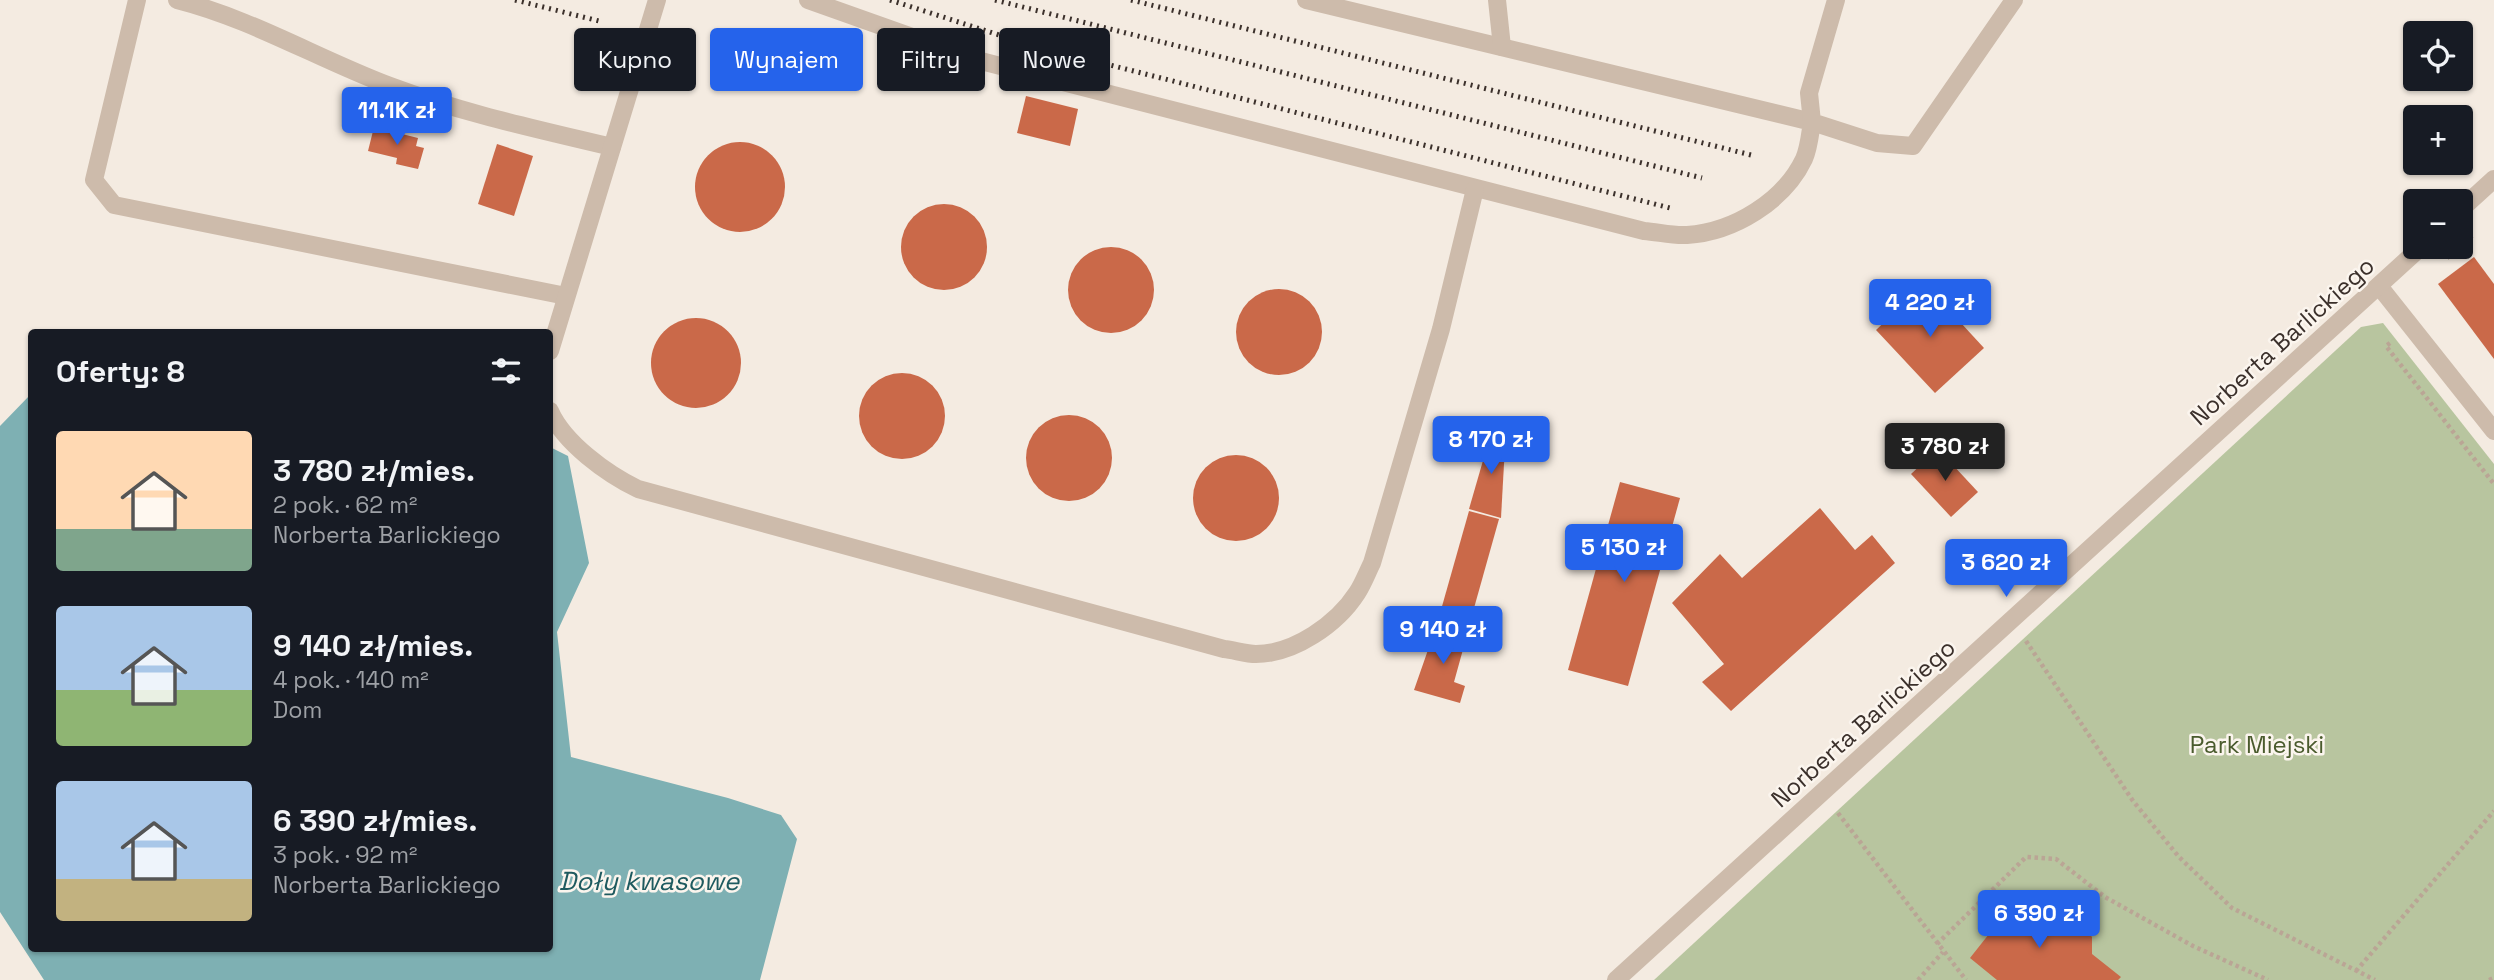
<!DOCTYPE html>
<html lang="pl">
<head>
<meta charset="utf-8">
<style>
  body { margin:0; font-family:"Space Grotesk",sans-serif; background:#242831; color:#f1f3f6; height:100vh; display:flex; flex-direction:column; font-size:26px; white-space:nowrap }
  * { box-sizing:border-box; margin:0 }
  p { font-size:23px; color:#9ea1a6 }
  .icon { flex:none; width:38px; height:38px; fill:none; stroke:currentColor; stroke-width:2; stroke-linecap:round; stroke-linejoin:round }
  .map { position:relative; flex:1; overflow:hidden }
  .drawer { position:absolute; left:28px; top:329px; width:525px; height:623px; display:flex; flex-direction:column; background:#171b24; border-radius:7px; box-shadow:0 2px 5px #0004 }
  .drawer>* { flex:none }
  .guide { position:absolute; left:574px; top:28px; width:665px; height:63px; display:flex; gap:14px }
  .buttons { position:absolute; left:2403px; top:21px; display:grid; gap:14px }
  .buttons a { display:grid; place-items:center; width:70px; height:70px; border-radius:7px; background:#171b24; box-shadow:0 2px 5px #0004; font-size:35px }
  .price { position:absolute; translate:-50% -60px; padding:0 16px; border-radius:7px; background:#2563eb; color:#fff; font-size:23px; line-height:46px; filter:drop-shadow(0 2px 4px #0008) }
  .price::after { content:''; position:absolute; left:50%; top:42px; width:21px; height:16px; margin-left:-10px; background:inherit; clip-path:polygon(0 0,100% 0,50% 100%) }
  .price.current { background:#222; color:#fff }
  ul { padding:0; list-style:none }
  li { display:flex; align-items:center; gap:21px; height:175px; padding:0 28px }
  li span { display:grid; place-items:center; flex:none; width:196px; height:140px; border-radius:7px; color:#555 }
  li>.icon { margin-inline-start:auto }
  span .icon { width:84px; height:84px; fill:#fffc; stroke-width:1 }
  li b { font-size:30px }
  h2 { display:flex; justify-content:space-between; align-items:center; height:84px; padding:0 28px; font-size:30px }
  .tag { padding:0 24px; border-radius:7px; background:#171b24; box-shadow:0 2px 5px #0004; font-size:24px; line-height:63px }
  .tag.current { background:#2563eb; color:#fff }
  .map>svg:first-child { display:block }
  .green { fill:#b8c59f }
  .water { fill:#7eb0b3 }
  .building { fill:#ca6949 }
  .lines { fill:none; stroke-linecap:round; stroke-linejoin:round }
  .path { stroke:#baa595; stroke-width:4.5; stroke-dasharray:3.5 3.5; stroke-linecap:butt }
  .minor { stroke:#cdbbab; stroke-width:18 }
  .rail { stroke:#3b302b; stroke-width:5; stroke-dasharray:2 5; stroke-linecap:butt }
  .labels { text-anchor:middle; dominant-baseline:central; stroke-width:5; stroke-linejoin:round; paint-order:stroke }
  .street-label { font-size:24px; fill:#3b302b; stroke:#fbf5ee }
  .park-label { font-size:24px; fill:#4a5b2d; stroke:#fbf5ee }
  .water-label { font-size:26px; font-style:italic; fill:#1e5a5f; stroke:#fbf5ee }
</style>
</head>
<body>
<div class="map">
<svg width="2494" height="980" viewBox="0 0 2494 980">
  <rect width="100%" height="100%" fill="#f4ebe1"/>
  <path class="green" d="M2383,323L2494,464V980H1654L2361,327Z"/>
  <path class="water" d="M31,394L32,948H550V447L568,456L589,563L557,632L571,757L728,798L781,815L797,839L760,980H44L0,912V426Z"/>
  <g class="building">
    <path d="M1026,96L1078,109L1070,146L1017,133Z"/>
    <path d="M374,127L418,138L416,146L424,148L418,169L396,164L397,158L368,151Z"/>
    <circle cx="740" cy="187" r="45"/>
    <path d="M497,144L533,156L514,216L478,204Z"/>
    <circle cx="944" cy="247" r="43"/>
    <circle cx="1111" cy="290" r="43"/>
    <path d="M2474,257L2494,284V359L2438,284Z"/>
    <path d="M1925,284L1984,348L1935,393L1876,330Z"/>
    <circle cx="1279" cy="332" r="43"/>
    <circle cx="696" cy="363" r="45"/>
    <circle cx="902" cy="416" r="43"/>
    <circle cx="1069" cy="458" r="43"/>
    <path d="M1493,426L1506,428L1501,518L1469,509Z"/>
    <path d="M1938,449L1978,492L1951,517L1911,474Z"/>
    <circle cx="1236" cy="498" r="43"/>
    <path d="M1620,482L1680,498L1628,686L1568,670Z"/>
    <path d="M1820,508L1855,550L1872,535L1895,563L1731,711L1702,682L1724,664L1672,603L1720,554L1742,578Z"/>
    <path d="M1469,511L1499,519L1467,633L1437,624Z"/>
    <path d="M1436,627L1467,635L1454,682L1465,686L1460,703L1414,690Z"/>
    <path d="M2019,896L2062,930L2071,927L2087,931L2092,937V954L2121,977L2118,980H1997L1970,958Z"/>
  </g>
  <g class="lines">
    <g class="path">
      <path d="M2460,246L2472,236"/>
      <path d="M2447,258L2460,247"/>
      <path d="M2390,343L2386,346L2494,484"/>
      <path d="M2026,641L2133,801L2179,857L2232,908L2375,980"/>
      <path d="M1838,813L1966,980"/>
      <path d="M1937,944L2026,857L2056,859L2105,897L2193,946L2268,980"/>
      <path d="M2356,971L2494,811"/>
      <path d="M1918,980L1943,952"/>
      <path d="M2489,980L2494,978"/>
    </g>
    <g class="minor">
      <path d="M137,0L94,180L114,205L566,296"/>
      <path d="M177,0C252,19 318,59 390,86C462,113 537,129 612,147"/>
      <path d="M808,0L977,60L1644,231C1658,232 1673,236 1687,235C1734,232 1784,201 1804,159C1809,148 1810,134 1812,122L1306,0"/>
      <path d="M1497,0L1502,47"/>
      <path d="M1836,0L1809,93L1812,122L1877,143L1913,146L2014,0"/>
      <path d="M2460,210L2494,179"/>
      <path d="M2379,286L2494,431"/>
      <path d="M550,351L657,0"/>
      <path d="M550,411C564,443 607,474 638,489L1224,649C1234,650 1246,654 1256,654C1294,654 1337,624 1357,593C1363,584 1367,573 1372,563L1441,329L1475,189"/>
      <path d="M1616,980L2421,247"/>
    </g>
    <g class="rail">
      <path d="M515,0L603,22"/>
      <path d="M890,0L1024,43L1674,209"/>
      <path d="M995,0L1702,178"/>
      <path d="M1131,0L1751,155"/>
    </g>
  </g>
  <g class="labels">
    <g class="street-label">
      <text transform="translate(2282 341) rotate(-42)">Norberta Barlickiego</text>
      <text transform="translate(1863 723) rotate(-42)">Norberta Barlickiego</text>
    </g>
    <g class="park-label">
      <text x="2257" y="744">Park Miejski</text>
    </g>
    <g class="water-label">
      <text x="649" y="881">Doły kwasowe</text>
    </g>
  </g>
</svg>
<div class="buttons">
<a><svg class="icon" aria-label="locate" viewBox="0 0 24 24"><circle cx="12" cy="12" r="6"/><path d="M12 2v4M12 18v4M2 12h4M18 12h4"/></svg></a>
<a>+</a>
<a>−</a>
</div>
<b class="price" style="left:397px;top:147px">11.1K zł</b>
<b class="price" style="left:1930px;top:339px">4 220 zł</b>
<b class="price" style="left:1491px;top:476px">8 170 zł</b>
<b class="price current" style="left:1945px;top:483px">3 780 zł</b>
<b class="price" style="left:1624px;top:584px">5 130 zł</b>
<b class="price" style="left:2006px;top:599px">3 620 zł</b>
<b class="price" style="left:1443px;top:666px">9 140 zł</b>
<b class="price" style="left:2039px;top:950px">6 390 zł</b>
<div class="guide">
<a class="tag">Kupno</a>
<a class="tag current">Wynajem</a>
<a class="tag">Filtry</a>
<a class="tag">Nowe</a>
</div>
<section class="drawer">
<h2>Oferty: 8<svg class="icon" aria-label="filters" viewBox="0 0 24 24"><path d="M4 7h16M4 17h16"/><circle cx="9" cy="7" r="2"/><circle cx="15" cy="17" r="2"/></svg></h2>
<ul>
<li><span style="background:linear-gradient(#ffd9b3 70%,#7fa58c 0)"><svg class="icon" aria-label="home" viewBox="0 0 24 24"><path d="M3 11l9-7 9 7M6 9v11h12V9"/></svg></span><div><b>3 780 zł/mies.</b><p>2 pok. · 62 m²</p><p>Norberta Barlickiego</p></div></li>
<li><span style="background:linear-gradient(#a9c7e8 60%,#8fb573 0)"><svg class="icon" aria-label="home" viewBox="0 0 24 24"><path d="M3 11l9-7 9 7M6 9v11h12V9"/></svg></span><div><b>9 140 zł/mies.</b><p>4 pok. · 140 m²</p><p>Dom</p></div></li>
<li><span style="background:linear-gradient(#a9c7e8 70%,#c2b280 0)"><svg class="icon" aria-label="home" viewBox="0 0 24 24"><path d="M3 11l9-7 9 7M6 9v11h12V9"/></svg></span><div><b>6 390 zł/mies.</b><p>3 pok. · 92 m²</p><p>Norberta Barlickiego</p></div></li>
</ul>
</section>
</div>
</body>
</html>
